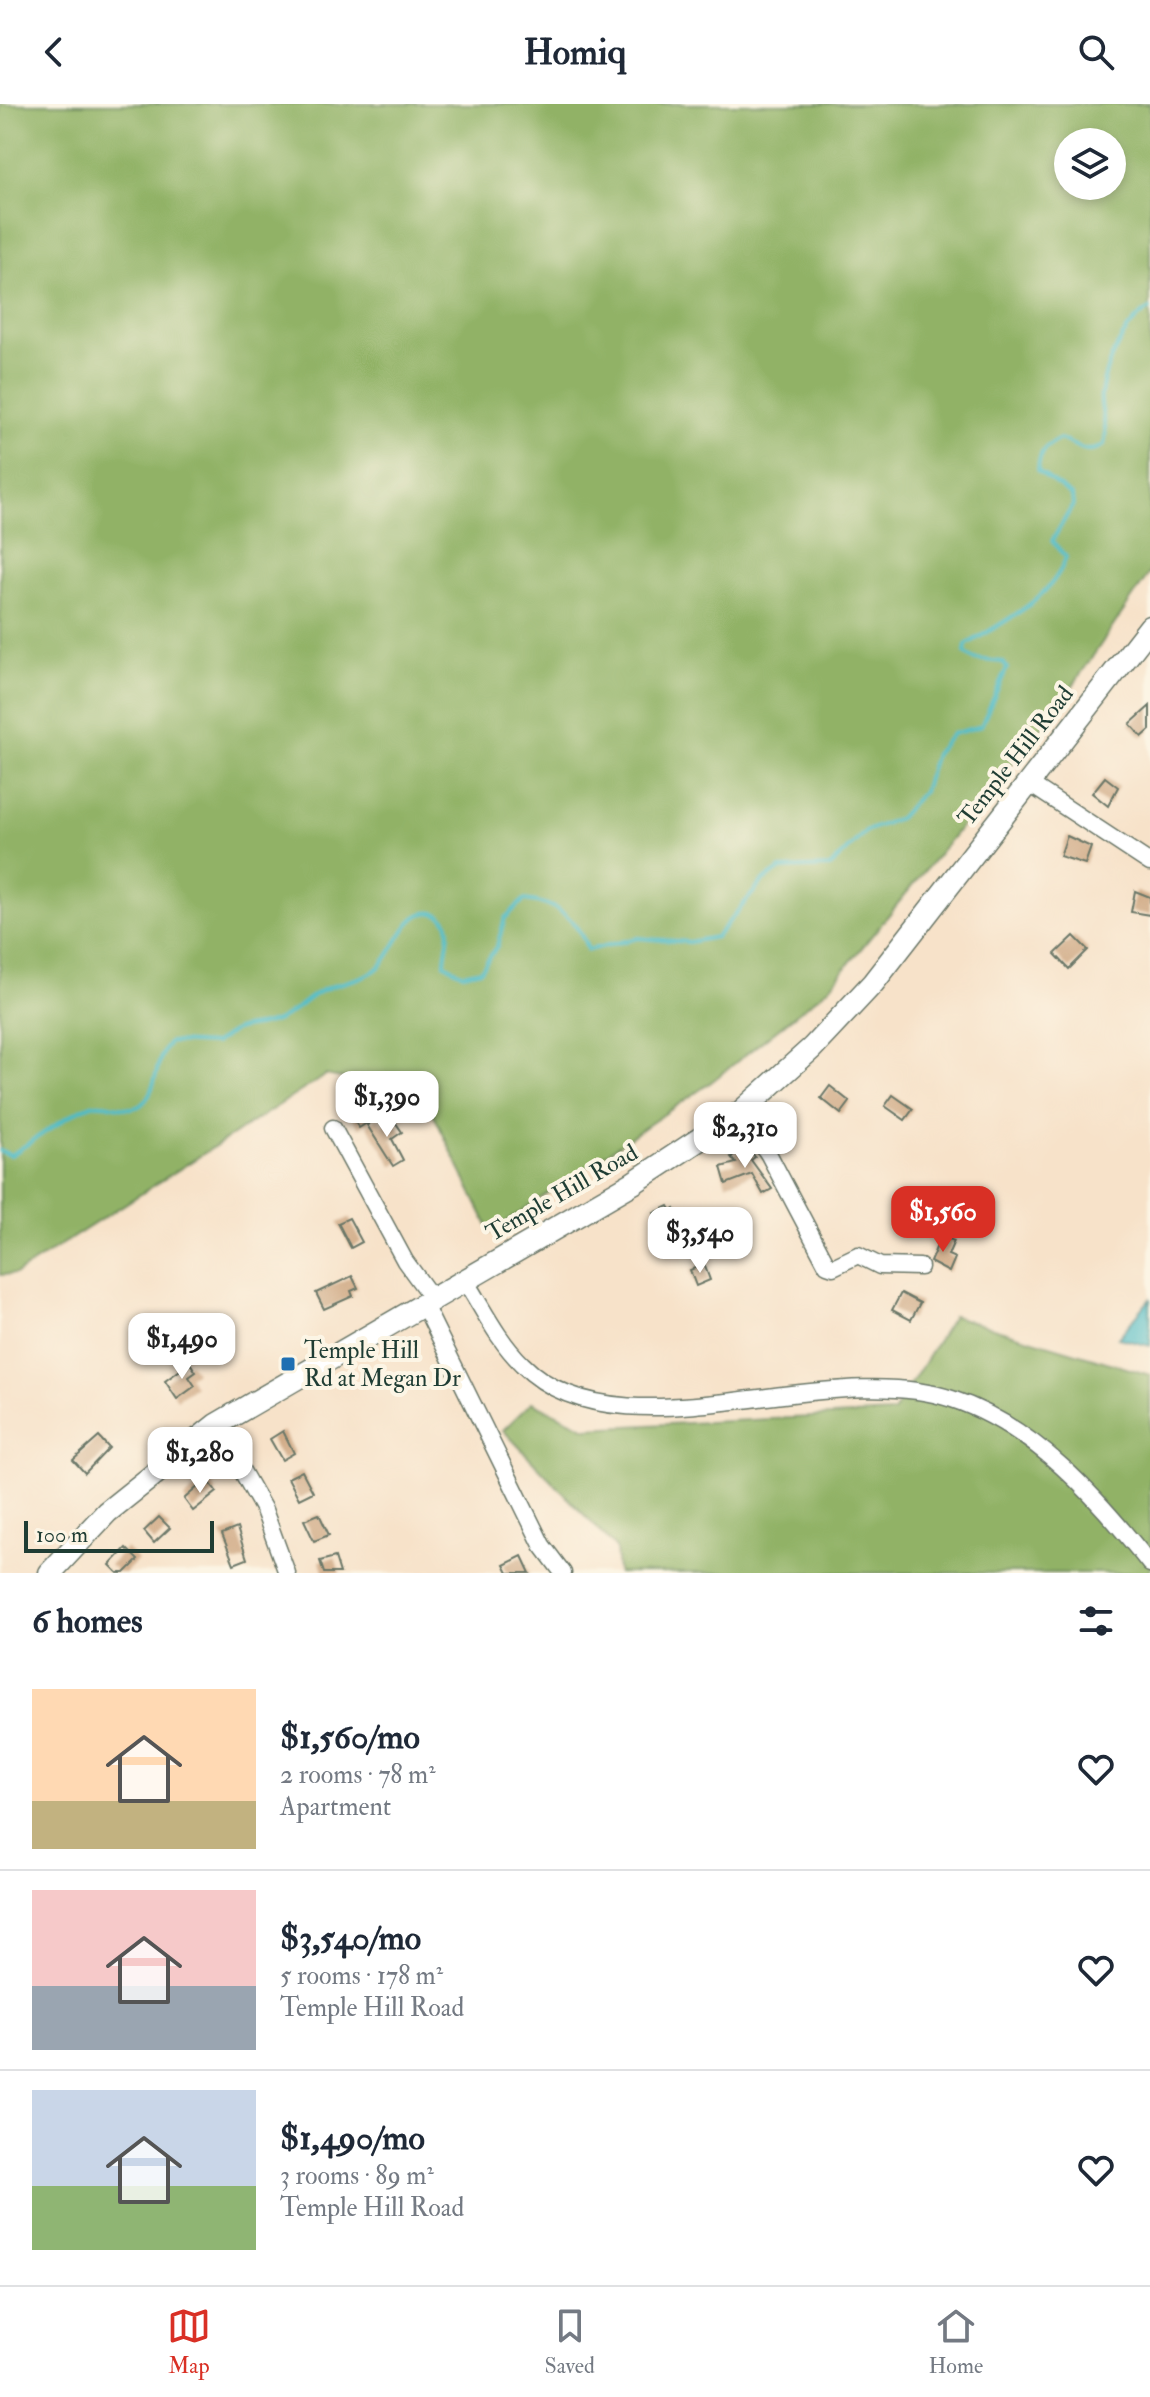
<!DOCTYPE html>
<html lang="en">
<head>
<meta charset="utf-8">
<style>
  body { margin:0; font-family:"IM FELL Double Pica",serif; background:#f2f2f3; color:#1f2937; height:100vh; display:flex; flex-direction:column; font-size:30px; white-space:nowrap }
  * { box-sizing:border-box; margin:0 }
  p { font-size:26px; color:#747a83 }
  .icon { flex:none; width:44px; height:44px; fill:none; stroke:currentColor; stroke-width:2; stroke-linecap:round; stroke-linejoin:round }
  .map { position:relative; height:1469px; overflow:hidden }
  .panel { display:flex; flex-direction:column; background:#fff; flex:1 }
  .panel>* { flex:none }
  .fabs { position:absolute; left:1054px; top:24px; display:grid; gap:16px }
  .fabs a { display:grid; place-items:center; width:72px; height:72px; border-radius:50%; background:#fff; box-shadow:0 4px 12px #0003; font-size:40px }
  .scale { position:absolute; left:24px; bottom:20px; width:190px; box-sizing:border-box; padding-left:8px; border:4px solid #1f3d34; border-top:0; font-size:22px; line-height:28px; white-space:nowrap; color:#1f3d34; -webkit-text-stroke:6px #fcf5e5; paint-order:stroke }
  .price { position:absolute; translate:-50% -68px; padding:0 18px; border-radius:16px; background:#fff; color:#222; font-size:26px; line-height:52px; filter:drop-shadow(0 2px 4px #0008) }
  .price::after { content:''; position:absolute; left:50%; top:48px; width:24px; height:18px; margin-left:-12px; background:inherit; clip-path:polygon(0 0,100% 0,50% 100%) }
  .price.selected { background:#d93025; color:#fff }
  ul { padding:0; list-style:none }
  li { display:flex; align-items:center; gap:24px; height:200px; padding:0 32px }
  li+li { border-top:2px solid #e0e1e3 }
  li span { display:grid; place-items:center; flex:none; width:224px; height:160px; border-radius:0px; color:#555 }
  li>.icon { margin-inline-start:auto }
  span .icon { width:96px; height:96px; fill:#fffc; stroke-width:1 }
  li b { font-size:34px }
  h2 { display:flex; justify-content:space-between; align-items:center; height:96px; padding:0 32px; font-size:34px }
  header { display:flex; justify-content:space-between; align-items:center; height:104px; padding:0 32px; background:#fff; font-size:36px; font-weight:700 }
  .dock { display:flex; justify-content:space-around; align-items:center; height:112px; border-top:2px solid #e0e1e3; background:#fff; font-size:22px; color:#747a83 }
  .dock a { display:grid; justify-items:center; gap:4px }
  .dock .selected { color:#d93025 }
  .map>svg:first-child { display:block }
  .forest { fill:#91b266; stroke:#58784d; stroke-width:2; fill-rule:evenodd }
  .water { fill:#4dbbc6; stroke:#367c7d; stroke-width:2 }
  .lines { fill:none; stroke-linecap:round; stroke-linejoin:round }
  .stream { stroke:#4dbbc6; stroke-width:4 }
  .building { fill:#cfa883 }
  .minor-casing { stroke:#6b7768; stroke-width:19 }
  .major-casing { stroke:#6b7768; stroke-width:25 }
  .minor { stroke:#fff; stroke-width:16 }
  .major { stroke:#fff; stroke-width:22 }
  .poi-dot { fill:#1f6fb2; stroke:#fcf5e5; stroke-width:3 }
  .labels { text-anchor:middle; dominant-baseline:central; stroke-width:8; stroke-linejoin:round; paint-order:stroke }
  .street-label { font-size:24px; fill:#1f3d34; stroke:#fcf5e5 }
  .poi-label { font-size:24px; fill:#1f3d34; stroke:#fcf5e5; text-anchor:start }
</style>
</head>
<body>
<header><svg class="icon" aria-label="back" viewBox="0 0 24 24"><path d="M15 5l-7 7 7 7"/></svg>Homiq<svg class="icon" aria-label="search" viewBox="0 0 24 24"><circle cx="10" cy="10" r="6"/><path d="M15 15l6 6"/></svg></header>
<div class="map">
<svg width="1150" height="1469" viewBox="0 0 1150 1469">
  <rect width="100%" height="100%" fill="#fcf5e5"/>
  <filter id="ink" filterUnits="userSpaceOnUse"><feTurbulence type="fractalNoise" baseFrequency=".0125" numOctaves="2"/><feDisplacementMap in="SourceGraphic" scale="16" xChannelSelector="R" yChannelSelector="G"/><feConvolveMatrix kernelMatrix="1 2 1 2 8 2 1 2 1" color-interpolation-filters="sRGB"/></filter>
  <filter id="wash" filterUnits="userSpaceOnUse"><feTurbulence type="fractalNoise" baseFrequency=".006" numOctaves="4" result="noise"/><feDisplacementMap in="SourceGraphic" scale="32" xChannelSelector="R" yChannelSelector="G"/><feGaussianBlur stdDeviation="1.8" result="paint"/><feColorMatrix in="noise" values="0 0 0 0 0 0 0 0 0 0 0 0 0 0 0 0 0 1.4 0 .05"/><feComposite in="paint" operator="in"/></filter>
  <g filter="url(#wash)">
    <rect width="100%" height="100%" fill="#f7e2c9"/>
    <g class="forest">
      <path d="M0,0H1150V468L1059,602L829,884L710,979L491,1128L424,991L326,971L16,1170L0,1171ZM1112,38V82H1068V38Z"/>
      <path d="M953,1212L1150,1271V1469H618L616,1444L503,1326L532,1298L586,1324L893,1309Z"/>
    </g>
    <path class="water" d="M1150,1195V1242L1118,1234Z"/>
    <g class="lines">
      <path class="stream" d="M0,1047L11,1051C31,1039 77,1003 96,1000C111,998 132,1011 143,999C159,982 154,955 170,938L215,940C243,916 247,928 276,917C293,910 302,898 317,889C334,878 357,878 374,867C397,853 404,799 438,810C458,817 444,845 445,860L463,870L481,866L497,842L505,814L524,796C558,799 577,815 588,846L638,834L689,838L716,833L763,777L781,765L830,763L866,727L899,714L923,687L935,650L952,630L981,622L1007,564L1003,558L974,555L965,549L966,541C1001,519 1053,495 1066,453L1052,437L1073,401L1072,392L1038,367C1039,348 1043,343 1060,335C1077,342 1087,352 1104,341C1109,324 1099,307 1101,290C1105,260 1124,220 1150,205"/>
    </g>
    <g id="blocks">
      <g class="building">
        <path d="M1150,602V626L1142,633L1130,620Z"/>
        <path d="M1105,673L1118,683L1108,702L1092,689Z"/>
        <path d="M1067,732L1091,743L1085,760L1060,752Z"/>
        <path d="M1135,787L1150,793V811L1131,808Z"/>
        <path d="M1074,832L1088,846L1069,865L1055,850Z"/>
        <path d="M830,982L850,998L841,1010L821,994Z"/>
        <path d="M893,991L913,1005L905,1016L885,1002Z"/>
        <path d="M362,1005L370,1017L359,1024L351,1012Z"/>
        <path d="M378,1014L383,1022L393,1015L402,1028L392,1035L403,1056L393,1062L367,1021Z"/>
        <path d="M747,1042L755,1053L751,1056L772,1085L763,1090L752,1070L726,1080L721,1063L736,1059L731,1053Z"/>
        <path d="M669,1102L672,1107L675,1105L682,1120L673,1124L671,1119L660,1124L654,1109Z"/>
        <path d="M349,1114L362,1138L351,1144L338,1119Z"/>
        <path d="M941,1132L954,1137L948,1151L955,1154L949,1168L930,1158Z"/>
        <path d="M704,1160L710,1176L696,1182L690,1166Z"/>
        <path d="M352,1172L358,1184L351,1187L353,1192L324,1205L316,1189Z"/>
        <path d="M901,1189L920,1199L911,1216L892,1206Z"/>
        <path d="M190,1259L196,1268L189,1273L195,1282L177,1295L165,1277Z"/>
        <path d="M283,1327L294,1349L282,1356L270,1335Z"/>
        <path d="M99,1333L109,1344L85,1369L73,1356Z"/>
        <path d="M302,1367L313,1388L299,1395L288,1374Z"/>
        <path d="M207,1375L217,1388L193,1407L184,1395Z"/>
        <path d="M319,1410L329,1431L314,1437L304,1416Z"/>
        <path d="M159,1413L170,1424L154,1439L144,1427Z"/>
        <path d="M237,1424L247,1455L234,1460L222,1430Z"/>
        <path d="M126,1444L138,1456L125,1469H118L110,1461Z"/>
        <path d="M522,1452L530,1469H508L504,1461Z"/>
        <path d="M335,1453L340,1469H324L320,1457Z"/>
      </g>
    </g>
  </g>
  <g filter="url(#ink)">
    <use href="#blocks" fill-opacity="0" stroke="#6b7768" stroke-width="2"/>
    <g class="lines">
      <g class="minor-casing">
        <g id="minor">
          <path d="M1027,678L1150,759"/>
          <path d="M741,1008L769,1051L827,1161L833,1163L858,1151L880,1162L920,1163"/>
          <path d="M333,1024L405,1157L432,1194"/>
          <path d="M464,1175C482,1203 498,1237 522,1260C618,1358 824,1252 952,1295C1034,1322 1098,1394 1150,1460"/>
          <path d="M423,1199L542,1441L563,1469"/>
          <path d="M216,1321L264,1406L287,1469"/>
        </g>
      </g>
      <g class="major-casing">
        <path id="major" d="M50,1469L107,1408L216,1321L633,1079L741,1008L812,944L873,879L1150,523"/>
      </g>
      <use href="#minor" class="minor"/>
      <use href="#major" class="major"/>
    </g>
  </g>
  <rect class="poi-dot" x="280" y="1252" width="16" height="16" rx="4"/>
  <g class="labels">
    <g class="street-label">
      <text transform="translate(1016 652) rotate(-52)">Temple Hill Road</text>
      <text transform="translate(562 1089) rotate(-30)">Temple Hill Road</text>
    </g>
    <g class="poi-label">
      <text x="304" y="1246">Temple Hill<tspan x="304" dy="28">Rd at Megan Dr</tspan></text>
    </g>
  </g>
</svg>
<div class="fabs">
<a><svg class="icon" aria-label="layers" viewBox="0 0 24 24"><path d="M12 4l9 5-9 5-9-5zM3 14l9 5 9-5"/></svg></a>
</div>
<div class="scale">100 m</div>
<b class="price" style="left:387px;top:1035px">$1,390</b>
<b class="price" style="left:745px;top:1066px">$2,310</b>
<b class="price selected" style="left:943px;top:1150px">$1,560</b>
<b class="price" style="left:700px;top:1171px">$3,540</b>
<b class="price" style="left:182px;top:1277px">$1,490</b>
<b class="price" style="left:200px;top:1391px">$1,280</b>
</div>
<section class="panel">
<h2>6 homes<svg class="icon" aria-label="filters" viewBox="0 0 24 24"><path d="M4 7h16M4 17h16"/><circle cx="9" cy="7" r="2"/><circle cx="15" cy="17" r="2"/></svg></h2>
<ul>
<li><span style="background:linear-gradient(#ffd9b3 70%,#c2b280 0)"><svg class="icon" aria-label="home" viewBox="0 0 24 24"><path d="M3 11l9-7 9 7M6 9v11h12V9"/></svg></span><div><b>$1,560/mo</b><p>2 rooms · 78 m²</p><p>Apartment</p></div><svg class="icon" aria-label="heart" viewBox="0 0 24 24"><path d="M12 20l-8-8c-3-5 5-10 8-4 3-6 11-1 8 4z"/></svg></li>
<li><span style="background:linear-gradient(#f6c9c9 60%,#9aa5b1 0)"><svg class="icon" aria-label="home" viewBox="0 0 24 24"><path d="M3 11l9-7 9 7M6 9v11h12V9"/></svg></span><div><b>$3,540/mo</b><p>5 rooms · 178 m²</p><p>Temple Hill Road</p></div><svg class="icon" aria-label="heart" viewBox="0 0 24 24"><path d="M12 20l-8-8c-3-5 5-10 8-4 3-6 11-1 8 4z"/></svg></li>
<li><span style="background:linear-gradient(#c9d6e8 60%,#8fb573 0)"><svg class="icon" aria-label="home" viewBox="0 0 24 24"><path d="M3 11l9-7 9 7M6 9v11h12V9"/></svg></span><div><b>$1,490/mo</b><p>3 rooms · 89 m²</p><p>Temple Hill Road</p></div><svg class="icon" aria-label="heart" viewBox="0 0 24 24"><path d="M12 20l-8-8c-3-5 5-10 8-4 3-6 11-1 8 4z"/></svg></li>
</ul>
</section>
<nav class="dock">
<a class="selected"><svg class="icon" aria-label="map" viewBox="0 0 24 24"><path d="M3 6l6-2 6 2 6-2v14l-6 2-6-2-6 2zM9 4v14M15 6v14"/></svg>Map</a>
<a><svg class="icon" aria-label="saved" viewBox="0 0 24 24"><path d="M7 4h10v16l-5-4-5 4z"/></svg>Saved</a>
<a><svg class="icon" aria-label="home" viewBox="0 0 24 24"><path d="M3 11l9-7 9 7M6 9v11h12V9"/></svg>Home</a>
</nav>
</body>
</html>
